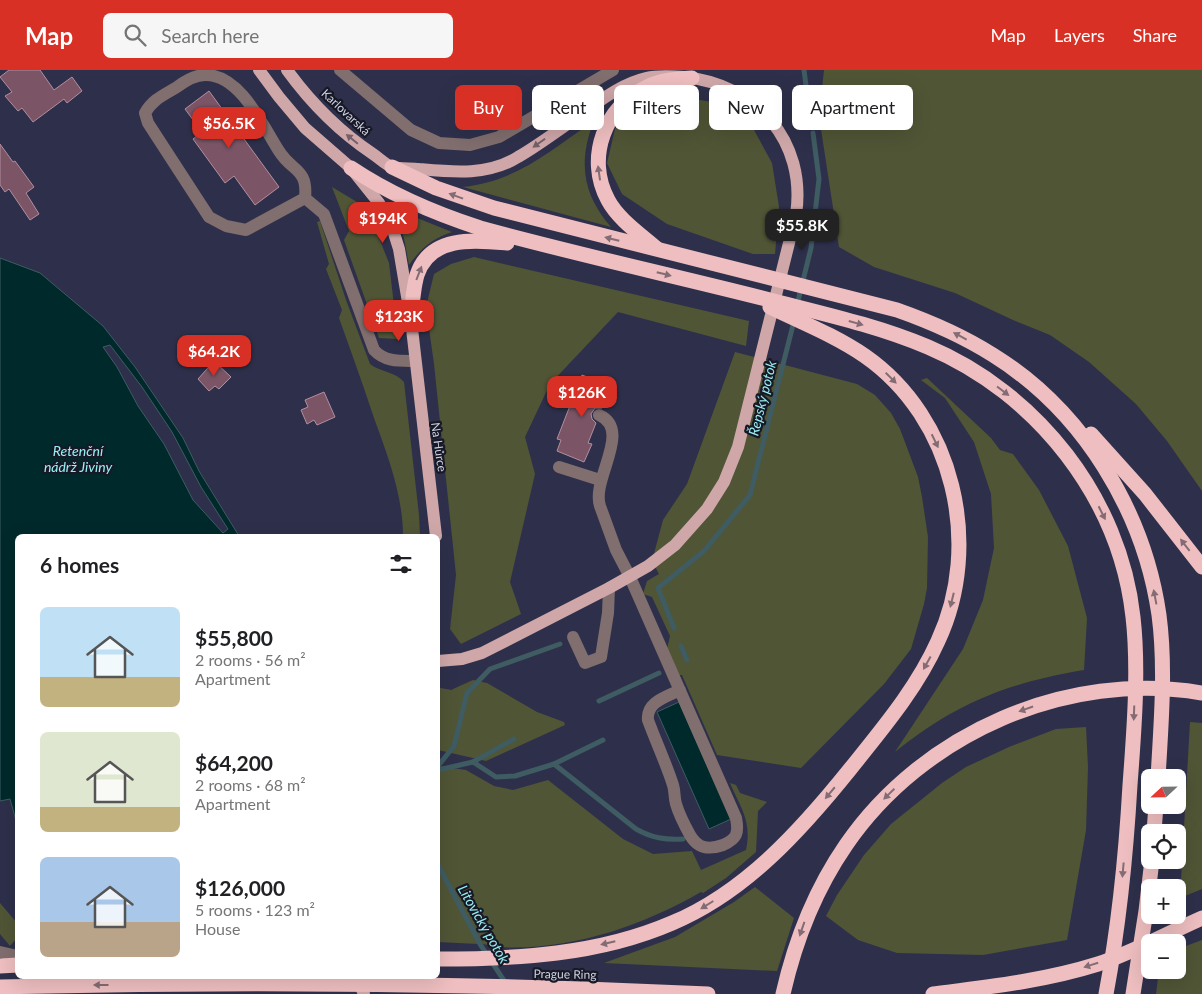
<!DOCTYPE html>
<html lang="en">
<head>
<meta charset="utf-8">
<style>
  body { margin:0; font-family:Lato,sans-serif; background:#f6f6f6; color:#202124; height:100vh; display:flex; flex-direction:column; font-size:19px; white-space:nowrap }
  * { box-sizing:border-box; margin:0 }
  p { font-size:16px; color:#757577 }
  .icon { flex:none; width:28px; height:28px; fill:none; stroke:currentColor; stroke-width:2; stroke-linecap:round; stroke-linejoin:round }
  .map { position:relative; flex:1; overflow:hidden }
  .drawer { position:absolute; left:15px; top:464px; width:425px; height:445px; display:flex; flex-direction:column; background:#fff; border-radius:8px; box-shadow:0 5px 20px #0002 }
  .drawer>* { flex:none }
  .banner { position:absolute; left:455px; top:15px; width:475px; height:45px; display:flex; gap:10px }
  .needle { width:32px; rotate:248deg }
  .fabs { position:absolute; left:1141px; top:699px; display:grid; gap:10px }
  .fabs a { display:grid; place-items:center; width:45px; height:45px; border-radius:8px; background:#fff; box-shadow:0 5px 20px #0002; font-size:25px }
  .price { position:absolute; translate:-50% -42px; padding:0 11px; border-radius:10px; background:#d93025; color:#fff; font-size:16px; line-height:32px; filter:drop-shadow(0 1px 2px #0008) }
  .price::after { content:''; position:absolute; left:50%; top:30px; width:15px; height:11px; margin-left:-8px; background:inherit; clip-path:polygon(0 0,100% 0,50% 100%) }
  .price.selected { background:#222; color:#fff }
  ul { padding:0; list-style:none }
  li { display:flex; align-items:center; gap:15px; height:125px; padding:0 25px }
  li span { display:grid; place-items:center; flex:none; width:140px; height:100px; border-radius:8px; color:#555 }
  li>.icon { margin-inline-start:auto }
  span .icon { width:60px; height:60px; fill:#fffc; stroke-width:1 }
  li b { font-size:21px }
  h2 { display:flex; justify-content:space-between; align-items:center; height:60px; padding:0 25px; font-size:21px }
  .chip { padding:0 18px; border-radius:8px; background:#fff; box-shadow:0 5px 20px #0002; font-size:18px; line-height:45px }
  .chip.selected { background:#d93025; color:#fff }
  header { display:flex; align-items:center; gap:30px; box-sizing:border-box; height:70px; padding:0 25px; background:#d93025; color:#fff }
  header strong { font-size:24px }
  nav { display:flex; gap:28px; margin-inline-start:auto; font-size:18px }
  .search { width:350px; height:45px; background:#f6f6f6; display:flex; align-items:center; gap:12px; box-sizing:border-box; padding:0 18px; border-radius:8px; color:#757577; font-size:19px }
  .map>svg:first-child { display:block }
  .green { fill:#505536 }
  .water { fill:#00292b; stroke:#3e5c62; fill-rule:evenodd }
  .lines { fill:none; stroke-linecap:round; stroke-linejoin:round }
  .stream { stroke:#3e5c62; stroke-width:5 }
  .building { fill:#7b5566; stroke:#b28e9e }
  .minor { stroke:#816e6e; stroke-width:12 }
  .major { stroke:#cfa7a9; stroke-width:12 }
  .highway { stroke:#eebec0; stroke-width:15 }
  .oneway { fill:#746068 }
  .oneway2 { fill:#836c73 }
  .labels { text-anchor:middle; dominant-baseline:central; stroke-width:4.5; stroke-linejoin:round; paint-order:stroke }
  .street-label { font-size:12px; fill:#d0d2e4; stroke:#181926 }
  .water-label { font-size:14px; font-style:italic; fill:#97f0f4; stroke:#181926 }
</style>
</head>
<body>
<header>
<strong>Map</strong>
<div class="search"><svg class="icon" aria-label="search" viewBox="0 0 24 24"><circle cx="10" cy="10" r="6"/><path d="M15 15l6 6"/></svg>Search here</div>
<nav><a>Map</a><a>Layers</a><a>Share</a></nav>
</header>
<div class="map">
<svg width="1202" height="924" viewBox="0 0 1202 924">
  <rect width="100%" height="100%" fill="#2e304b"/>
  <g class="green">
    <path d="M824,0H1202V421L1167,371L1136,334L1089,292L1050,265L1013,250L955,223L874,197L839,177L819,46Z"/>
    <path d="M656,27L688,28L712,32L748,49L772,93L779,137L775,184H753L667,154L622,124L607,93L615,59L627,45Z"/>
    <path d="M591,53H593C578,93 583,125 611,157L463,117C517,111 548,82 591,53Z"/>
    <path d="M332,117L367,138L389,193L398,269L379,268L344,170L349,161Z"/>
    <path d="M392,138L452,162C433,168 420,179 409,195L404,168Z"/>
    <path d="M320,151L346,230L370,294C380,302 396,302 404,312L419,445L420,466H403C403,426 388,386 374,348C363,315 351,281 339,248L342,240L326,199L329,194L317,152Z"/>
    <path d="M474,187L749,251L746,276L618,242L550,314L525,367L535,404L510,512L521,544L461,574L450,559L456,505L434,294L426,237L434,204L451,194Z"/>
    <path d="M735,282L857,314L875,325L891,343L900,359L918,407L922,427L928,467L927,518L924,534L911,579L884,614L801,698L717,685L682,605H679L667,579L670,566L652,527L643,524L647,511L659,504L652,491L663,450L687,414Z"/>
    <path d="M927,308L991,368L1000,380L1013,384L1039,420L1068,476L1087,548L1084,600C1007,613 956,633 895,682L963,579L983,530L994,478L991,424L974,372L945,328L921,310Z"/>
    <path d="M473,610L487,613L537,642L564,652L565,655L486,691L438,680V619L440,618L452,620L453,619Z"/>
    <path d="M1190,652L1202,653V819L1180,828Z"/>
    <path d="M1086,657L1088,697L1086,760L1067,870L983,885L897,883L858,870L826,846L837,825L864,785L891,754L942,713L966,697L1009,677L1056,659Z"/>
    <path d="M438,696L466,700L494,716L513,720L548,710L623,769L653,784L692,781L701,800L746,780C752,751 741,739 730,713L736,715L740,723L767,732L758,741L756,782L726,808L703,823L701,822C640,857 569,881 498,877C492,876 486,874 479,874C465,873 451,873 438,872Z"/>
    <path d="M755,817L794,848L777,901L604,893L675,867L734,832Z"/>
    <path d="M0,833L17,853V868L10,876L0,864Z"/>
    <path d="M1202,870V924H1156L1159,900H1178V879Z"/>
  </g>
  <g class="water">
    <path d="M0,188L40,203L103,256L135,297L183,368L199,401L239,466H18L17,754L10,729L0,731ZM110,275L142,317L172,362L201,417L228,459L223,463L193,430L164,374L138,336L117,297L103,277Z"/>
    <path d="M679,632L731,749L709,759L657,642Z"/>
  </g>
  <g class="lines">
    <g class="stream">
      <path d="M804,0L808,31"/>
      <path d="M797,235L811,178L819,109L813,63"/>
      <path d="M674,558L658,518L704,481L750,425L794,251"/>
      <path d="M681,576L687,590"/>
      <path d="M599,631L659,603"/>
      <path d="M473,692L496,707L515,706L554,694L636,759C652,768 665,770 683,769"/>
      <path d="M554,694L603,670"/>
      <path d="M438,696L454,676L467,623L490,599L560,574"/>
      <path d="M438,700L473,692L514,669"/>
      <path d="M438,795L480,874L507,915"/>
    </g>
  </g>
  <g class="building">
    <path d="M9,0H40L54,20L72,7L82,21L67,33L64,29L33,52L22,38L18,41L5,26L12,22L0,7Z"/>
    <path d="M209,21L279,117L255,135L234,106L225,113L193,69L202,62L185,39Z"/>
    <path d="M0,74L13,92L15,91L34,117L26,123L39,144L30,150L9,119L5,122L0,115Z"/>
    <path d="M214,291L231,307L219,319L215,316L209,321L198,309Z"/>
    <path d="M582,305L610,316L602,338H595L591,344L592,349L596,353L588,373L592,374L584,392L557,381L561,370L557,369Z"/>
    <path d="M324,322L335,347L317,355L314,350L307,354L301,340L308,337L305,330Z"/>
  </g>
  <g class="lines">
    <g class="minor">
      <path d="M340,0L411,60L439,73L470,75L499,67L613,0"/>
      <path d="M305,128C308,98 292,102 279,81C263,56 240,4 205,5C195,5 185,11 177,17C164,25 153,29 145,43L148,53L209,147L226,156L246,160L305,128L324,144L374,280C385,292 399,291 415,291"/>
      <path d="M599,345C633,360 591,409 600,436L616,480L630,507L736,748C739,763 737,769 723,775C709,780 698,779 690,765C685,756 679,744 676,734C674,727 675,721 673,715C666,693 656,672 648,650C646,632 666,627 680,620"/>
      <path d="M559,397L600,410"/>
      <path d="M573,567L585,593L601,587L608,543L609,518"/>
      <path d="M0,882L18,886"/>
    </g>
    <g class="major">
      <path d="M259,0L279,27L305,58L351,98L379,133L393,160L399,179L411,250L436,466"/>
      <path d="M287,0C311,33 340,62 373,84C379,88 386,95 392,97C400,99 411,98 419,99C452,102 488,106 518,87C542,73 564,56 587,40C605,27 624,13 646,8C659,5 672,6 684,7C756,14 807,71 796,145L738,377L724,412L707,439L675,475L648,496L609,518L482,583L462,589L438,591"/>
      <path d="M356,906L364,924"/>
    </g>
    <g class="highway">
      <path d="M392,97L436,118L494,138L897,240C931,252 963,266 993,285C1083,341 1144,441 1159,545C1166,598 1161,654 1158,708"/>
      <path d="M351,98C391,125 434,143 480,158C575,184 671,205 766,229C820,243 876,255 928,277C1037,323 1120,428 1133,547C1139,599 1134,662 1130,715C1126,785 1119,855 1106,924"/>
      <path d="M656,178C640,164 618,149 608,130C585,88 605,36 647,17C661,10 676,9 692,8"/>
      <path d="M411,250C412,235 413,219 417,205C430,165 475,170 507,173"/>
      <path d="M1091,364L1145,424L1202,497"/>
      <path d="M1154,762L1156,735"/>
      <path d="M438,889C517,889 598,885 672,853C746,822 802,759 851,698C883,658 917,618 938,571C983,475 954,348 865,286C836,266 801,252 770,237"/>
      <path d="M0,896L18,895"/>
      <path d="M0,917C236,911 472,913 708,924"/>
      <path d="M783,924C795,871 815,820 846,775C923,663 1067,600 1202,623"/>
      <path d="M933,924C988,917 1044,911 1098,894C1134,882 1168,863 1202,848"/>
      <path d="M1133,924L1146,841L1152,790"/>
    </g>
  </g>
  <defs><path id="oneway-solid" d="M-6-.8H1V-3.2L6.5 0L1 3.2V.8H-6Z" transform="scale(1.25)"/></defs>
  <g class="oneway">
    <use href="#oneway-solid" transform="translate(352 69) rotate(-141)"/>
    <use href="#oneway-solid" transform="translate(539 73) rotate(145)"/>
  </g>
  <g class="oneway2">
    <use href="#oneway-solid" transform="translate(599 103) rotate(-98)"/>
    <use href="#oneway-solid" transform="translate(456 126) rotate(-160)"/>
    <use href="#oneway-solid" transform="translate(612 169) rotate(-166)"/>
    <use href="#oneway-solid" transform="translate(419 203) rotate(-69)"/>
    <use href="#oneway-solid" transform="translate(664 204) rotate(14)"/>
    <use href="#oneway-solid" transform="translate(856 253) rotate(16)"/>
    <use href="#oneway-solid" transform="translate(960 266) rotate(-152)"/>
    <use href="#oneway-solid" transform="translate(891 308) rotate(45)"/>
    <use href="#oneway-solid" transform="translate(1003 321) rotate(37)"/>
    <use href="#oneway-solid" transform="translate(935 371) rotate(64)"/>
    <use href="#oneway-solid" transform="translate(1102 443) rotate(63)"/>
    <use href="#oneway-solid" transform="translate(1185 475) rotate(-128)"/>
    <use href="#oneway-solid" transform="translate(1155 527) rotate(-101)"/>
    <use href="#oneway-solid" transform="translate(952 530) rotate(104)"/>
    <use href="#oneway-solid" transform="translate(927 593) rotate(119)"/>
    <use href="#oneway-solid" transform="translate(1026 639) rotate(161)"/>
    <use href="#oneway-solid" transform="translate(1134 643) rotate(92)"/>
    <use href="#oneway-solid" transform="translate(830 723) rotate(130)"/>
    <use href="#oneway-solid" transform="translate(889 724) rotate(136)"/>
    <use href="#oneway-solid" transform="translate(1123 800) rotate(95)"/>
    <use href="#oneway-solid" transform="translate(707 835) rotate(148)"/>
    <use href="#oneway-solid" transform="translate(802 859) rotate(109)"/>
    <use href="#oneway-solid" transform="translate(608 873) rotate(167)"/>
    <use href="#oneway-solid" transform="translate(1091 895) rotate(163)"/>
    <use href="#oneway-solid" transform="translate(101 915) rotate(180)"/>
  </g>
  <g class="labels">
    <g class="street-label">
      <text transform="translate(346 42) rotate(43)">Karlovarská</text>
      <text transform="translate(439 377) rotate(82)">Na Hůrce</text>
      <text transform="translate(565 904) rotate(1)">Prague Ring</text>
    </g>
    <g class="water-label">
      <text transform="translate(762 328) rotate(-76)">Řepský potok</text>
      <text x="78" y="380">Retenční<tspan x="78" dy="16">nádrž Jiviny</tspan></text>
      <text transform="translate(484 854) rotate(60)">Litovický potok</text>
    </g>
  </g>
</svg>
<div class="fabs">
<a><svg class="needle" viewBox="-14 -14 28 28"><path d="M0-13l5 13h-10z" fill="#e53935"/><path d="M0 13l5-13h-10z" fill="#757577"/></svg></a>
<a><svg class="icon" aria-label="locate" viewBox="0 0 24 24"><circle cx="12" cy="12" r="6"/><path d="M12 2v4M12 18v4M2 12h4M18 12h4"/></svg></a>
<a>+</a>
<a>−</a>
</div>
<b class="price" style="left:229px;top:79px">$56.5K</b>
<b class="price" style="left:383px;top:174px">$194K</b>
<b class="price selected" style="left:802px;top:181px">$55.8K</b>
<b class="price" style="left:399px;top:272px">$123K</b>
<b class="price" style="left:214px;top:307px">$64.2K</b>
<b class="price" style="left:582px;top:348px">$126K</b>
<div class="banner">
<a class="chip selected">Buy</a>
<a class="chip">Rent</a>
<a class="chip">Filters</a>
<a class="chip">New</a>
<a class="chip">Apartment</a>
</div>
<section class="drawer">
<h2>6 homes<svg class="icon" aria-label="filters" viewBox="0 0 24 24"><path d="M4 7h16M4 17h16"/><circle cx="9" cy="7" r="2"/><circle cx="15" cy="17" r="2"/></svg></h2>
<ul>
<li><span style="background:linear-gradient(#bfe0f5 70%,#c2b280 0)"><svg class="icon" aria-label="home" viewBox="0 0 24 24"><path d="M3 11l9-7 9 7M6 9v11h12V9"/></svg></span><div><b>$55,800</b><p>2 rooms · 56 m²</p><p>Apartment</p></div></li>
<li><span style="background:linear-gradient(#dfe7d0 75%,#c2b280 0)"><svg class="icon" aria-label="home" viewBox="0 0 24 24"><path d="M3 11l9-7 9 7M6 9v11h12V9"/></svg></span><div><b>$64,200</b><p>2 rooms · 68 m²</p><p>Apartment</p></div></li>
<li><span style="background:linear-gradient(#a9c7e8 65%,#b9a48a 0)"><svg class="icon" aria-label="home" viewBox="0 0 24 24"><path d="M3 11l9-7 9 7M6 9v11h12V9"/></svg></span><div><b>$126,000</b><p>5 rooms · 123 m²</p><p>House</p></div></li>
</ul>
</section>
</div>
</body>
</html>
